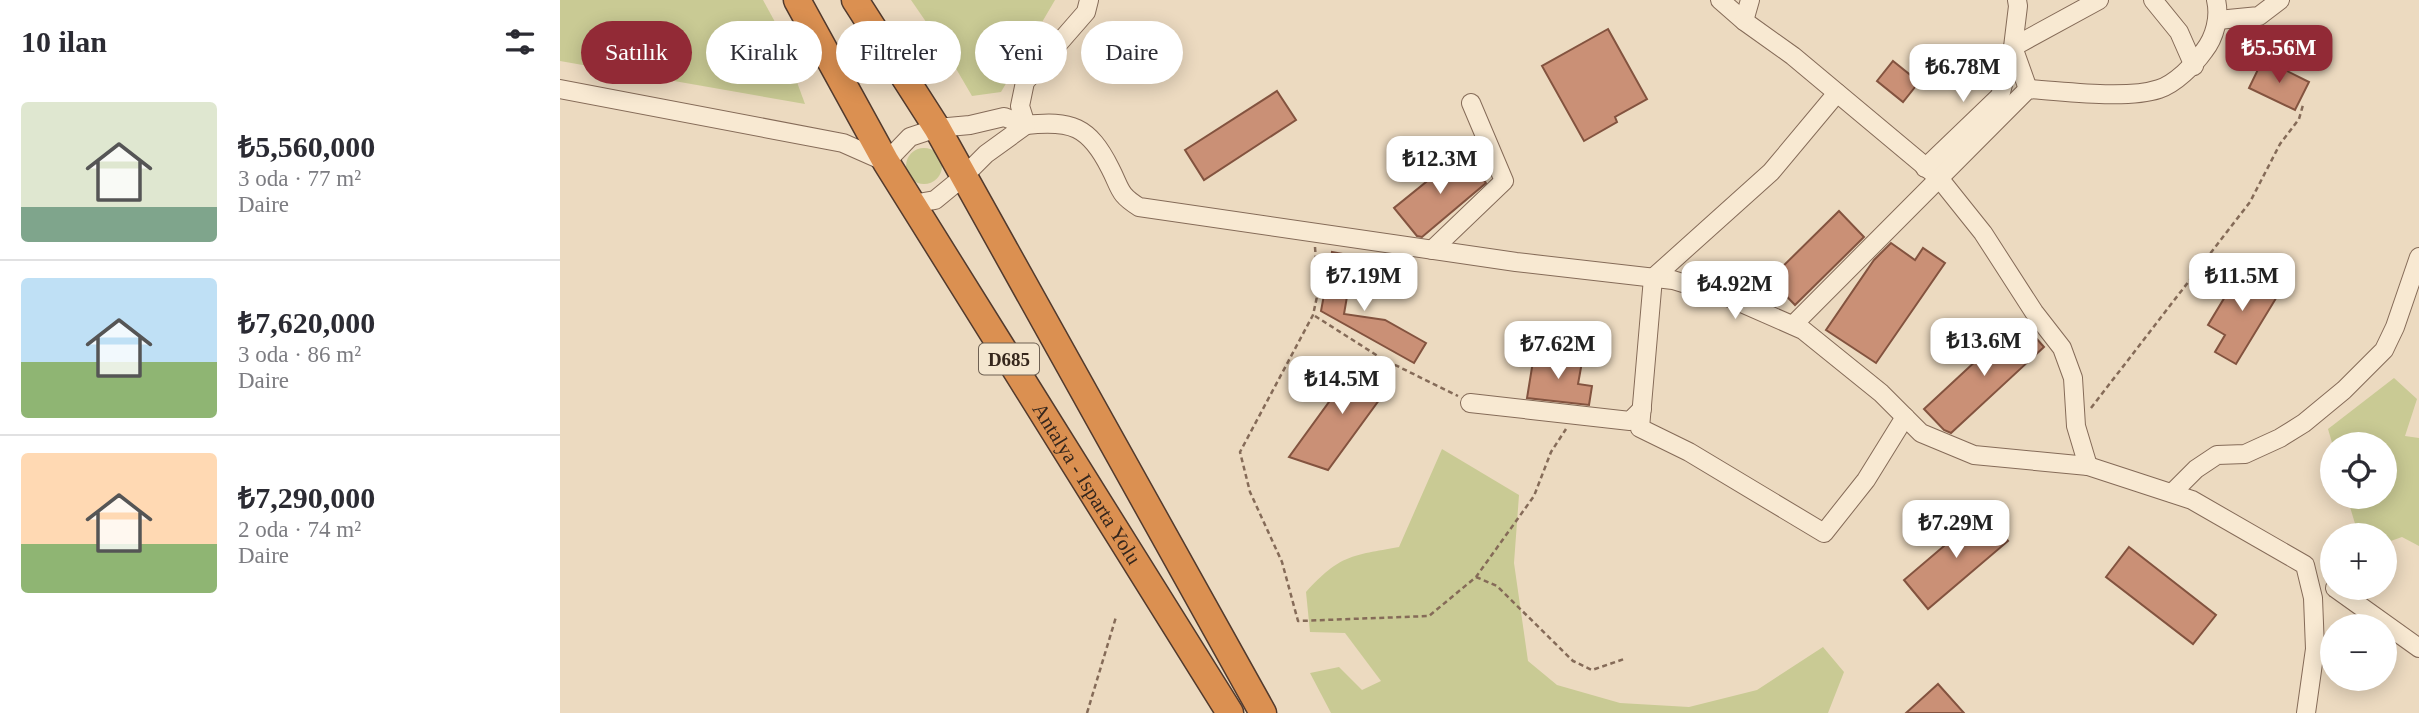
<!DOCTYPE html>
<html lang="tr">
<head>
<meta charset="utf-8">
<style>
  body { margin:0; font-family:Georgia,serif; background:#f7f7f7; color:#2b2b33; height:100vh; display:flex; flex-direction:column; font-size:26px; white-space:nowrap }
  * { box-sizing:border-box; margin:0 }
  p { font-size:23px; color:#7c7c81 }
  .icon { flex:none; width:38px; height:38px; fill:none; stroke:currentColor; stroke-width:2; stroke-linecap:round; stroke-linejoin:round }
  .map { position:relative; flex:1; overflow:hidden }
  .details { display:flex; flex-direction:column; background:#fff; width:560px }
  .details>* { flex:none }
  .banner { position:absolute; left:21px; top:21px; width:665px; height:63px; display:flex; gap:14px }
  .fabs { position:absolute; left:1760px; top:432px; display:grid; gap:14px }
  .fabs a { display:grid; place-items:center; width:77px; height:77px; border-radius:50%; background:#fff; box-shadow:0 4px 18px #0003; font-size:35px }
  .price { position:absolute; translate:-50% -60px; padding:0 16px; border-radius:14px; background:#fff; color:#222; font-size:23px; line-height:46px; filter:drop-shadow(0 2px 4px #0008) }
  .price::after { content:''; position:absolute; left:50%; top:42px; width:21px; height:16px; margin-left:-10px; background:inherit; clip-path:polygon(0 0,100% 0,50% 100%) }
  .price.active { background:#922a36; color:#fff }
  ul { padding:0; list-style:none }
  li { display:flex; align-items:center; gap:21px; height:175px; padding:0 21px }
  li+li { border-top:2px solid #e1e1e2 }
  li span { display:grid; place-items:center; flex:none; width:196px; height:140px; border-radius:7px; color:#555 }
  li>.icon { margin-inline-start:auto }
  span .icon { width:84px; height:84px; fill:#fffc; stroke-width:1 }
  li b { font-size:30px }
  h2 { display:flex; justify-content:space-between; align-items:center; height:84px; padding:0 21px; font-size:30px }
  .tag { padding:0 24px; border-radius:32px; background:#fff; box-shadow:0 4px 18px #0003; font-size:24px; line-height:63px }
  .tag.active { background:#922a36; color:#fff }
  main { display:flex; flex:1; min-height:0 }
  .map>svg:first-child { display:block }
  .green { fill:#c9ca94 }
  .building { fill:#ca9076; stroke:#83533f; stroke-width:2 }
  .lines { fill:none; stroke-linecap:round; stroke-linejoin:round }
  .minor-casing { stroke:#856b58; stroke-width:20 }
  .highway-casing { stroke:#523a2d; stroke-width:29 }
  .path { stroke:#856b58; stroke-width:2.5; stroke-dasharray:5 3.5; stroke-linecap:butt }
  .minor { stroke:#f8e9d2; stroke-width:18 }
  .highway { stroke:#db9051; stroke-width:26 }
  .labels { text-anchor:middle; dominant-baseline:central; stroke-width:5; stroke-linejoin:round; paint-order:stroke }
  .shield { fill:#f4e6cf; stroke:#6e6052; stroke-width:2 }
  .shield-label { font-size:19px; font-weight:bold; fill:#35261c }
  .street-label { font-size:21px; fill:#35261c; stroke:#f4e6cf }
</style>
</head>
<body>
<main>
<section class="details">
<h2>10 ilan<svg class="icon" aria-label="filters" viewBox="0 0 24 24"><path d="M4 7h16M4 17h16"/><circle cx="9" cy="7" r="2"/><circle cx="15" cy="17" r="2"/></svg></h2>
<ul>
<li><span style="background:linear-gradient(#dfe7d0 75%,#7fa58c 0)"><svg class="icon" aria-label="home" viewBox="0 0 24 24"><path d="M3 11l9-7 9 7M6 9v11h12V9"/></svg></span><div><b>₺5,560,000</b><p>3 oda · 77 m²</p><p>Daire</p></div></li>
<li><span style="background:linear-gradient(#bfe0f5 60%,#8fb573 0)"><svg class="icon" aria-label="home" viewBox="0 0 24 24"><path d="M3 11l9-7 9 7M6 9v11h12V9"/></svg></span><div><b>₺7,620,000</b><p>3 oda · 86 m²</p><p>Daire</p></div></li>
<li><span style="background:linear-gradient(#ffd9b3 65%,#8fb573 0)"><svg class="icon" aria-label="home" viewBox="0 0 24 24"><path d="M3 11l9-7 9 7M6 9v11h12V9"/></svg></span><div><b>₺7,290,000</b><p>2 oda · 74 m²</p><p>Daire</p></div></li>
</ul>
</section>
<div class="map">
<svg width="1859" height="713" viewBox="0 0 1859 713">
  <rect width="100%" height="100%" fill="#ecdac0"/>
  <g class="green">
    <path d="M0,0H203L215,22L245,104L0,61Z"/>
    <path d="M351,0H495L441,92L412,96L384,48Z"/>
    <circle cx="364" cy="166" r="18"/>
    <path d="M1834,378L1857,399L1845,436L1859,438V546L1842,537L1825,543V536L1803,535L1796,527L1787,497H1825V444L1773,446L1768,429Z"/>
    <path d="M882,449L959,495L954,563L968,661L997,685L1060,703L1129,707L1197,690L1263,647L1284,672L1268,713H771L750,673L779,667L802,690L821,681L785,633L750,632L746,592C781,554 791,556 839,547Z"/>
  </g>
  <g class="building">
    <path d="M1048,29L1087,99L1055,117L1057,122L1024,141L982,66Z"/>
    <path d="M1703,59L1749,82L1735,110L1689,88Z"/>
    <path d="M1333,61L1359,82L1343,102L1317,81Z"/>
    <path d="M717,91L736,120L644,180L625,150Z"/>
    <path d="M902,153L926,183L862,237L857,236L834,208Z"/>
    <path d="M1279,211L1304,237L1235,305L1210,279Z"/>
    <path d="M1331,243L1355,260L1363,248L1385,263L1316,363L1266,330L1314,260Z"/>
    <path d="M772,252L794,256L784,314L825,320L866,343L854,363L761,311Z"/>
    <path d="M1686,262L1718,295L1676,364L1655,352L1665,335L1648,325Z"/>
    <path d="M1460,320L1484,347L1391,433L1384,430L1364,409Z"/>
    <path d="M974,355L1022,362L1018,384L1032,386L1029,405L967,398Z"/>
    <path d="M801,358L833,381L768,470L729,457Z"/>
    <path d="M1424,512L1448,541L1368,609L1344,580Z"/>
    <path d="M1569,547L1656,615L1633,644L1546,577Z"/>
    <path d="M1378,684L1404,713H1346Z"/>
  </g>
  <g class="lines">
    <g class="minor-casing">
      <g id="minor">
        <path d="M529,0L526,12L465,82L460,106L466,125C511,120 529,126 550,168C561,189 558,194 579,207L956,262L1113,280L1168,297L1243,330L1321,393L1361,433L1414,455L1528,466L1632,500L1745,565L1753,598L1755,649L1746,713"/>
        <path d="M1160,0L1184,21L1233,56L1379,178L1423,233L1474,312L1502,348L1513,378L1516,426L1528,466"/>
        <path d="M1457,0L1458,6L1453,47L1468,89"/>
        <path d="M1593,0L1619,32L1634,66"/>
        <path d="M1658,20L1699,16L1720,0"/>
        <path d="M1184,21L1190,0"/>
        <path d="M0,89L283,143L326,162L350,137L377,128L410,125L444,117L466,125L426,154L403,177L375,200L358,203L346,194"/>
        <path d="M1277,93L1211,172L1093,278L1080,428L1129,452L1264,533L1306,480L1345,417"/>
        <path d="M1365,168L1440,96L1453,47L1539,0"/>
        <path d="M872,250L944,181L911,103"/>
        <path d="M1233,325L1468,89C1504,91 1566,100 1599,89C1615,84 1634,65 1644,51C1655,37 1660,17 1656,0"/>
        <path d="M910,403L1070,421L1082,409"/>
        <path d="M1612,493L1636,469L1657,455L1685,454L1720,438L1744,423L1784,390L1824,350L1835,327L1859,257"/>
        <path d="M1775,588L1859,648"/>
      </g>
    </g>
    <g class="highway-casing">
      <g id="highway">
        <path id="s1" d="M237,0L326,162L670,713"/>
        <path d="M295,0L377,128L703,713"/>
      </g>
    </g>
    <g class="path">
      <path d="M755,247L758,292L753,315L680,452L690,492L722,562L738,621L869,616L916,577L974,496L991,452L1006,429"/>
      <path d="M755,316L821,358L898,396"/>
      <path d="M1531,408L1690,202L1720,144L1739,119L1743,105"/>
      <path d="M916,577L937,586L1013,661L1032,670L1064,659"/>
      <path d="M527,713L556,617"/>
    </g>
    <use href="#minor" class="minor"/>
    <use href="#highway" class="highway"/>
  </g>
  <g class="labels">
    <rect class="shield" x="419" y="343.5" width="60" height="31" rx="5"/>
    <g class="shield-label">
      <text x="449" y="359">D685</text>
    </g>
    <g class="street-label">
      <text stroke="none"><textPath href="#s1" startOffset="564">Antalya - Isparta Yolu</textPath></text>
    </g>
  </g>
</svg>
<div class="fabs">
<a><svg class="icon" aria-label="locate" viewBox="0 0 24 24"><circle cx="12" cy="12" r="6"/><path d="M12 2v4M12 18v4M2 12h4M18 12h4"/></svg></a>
<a>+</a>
<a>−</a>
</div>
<b class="price active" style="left:1719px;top:85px">₺5.56M</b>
<b class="price" style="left:1403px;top:104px">₺6.78M</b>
<b class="price" style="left:880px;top:196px">₺12.3M</b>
<b class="price" style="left:804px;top:313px">₺7.19M</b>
<b class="price" style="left:1682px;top:313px">₺11.5M</b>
<b class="price" style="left:1175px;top:321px">₺4.92M</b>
<b class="price" style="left:1424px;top:378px">₺13.6M</b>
<b class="price" style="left:998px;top:381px">₺7.62M</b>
<b class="price" style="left:782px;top:416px">₺14.5M</b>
<b class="price" style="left:1396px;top:560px">₺7.29M</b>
<div class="banner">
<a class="tag active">Satılık</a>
<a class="tag">Kiralık</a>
<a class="tag">Filtreler</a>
<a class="tag">Yeni</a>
<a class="tag">Daire</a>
</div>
</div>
</main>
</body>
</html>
